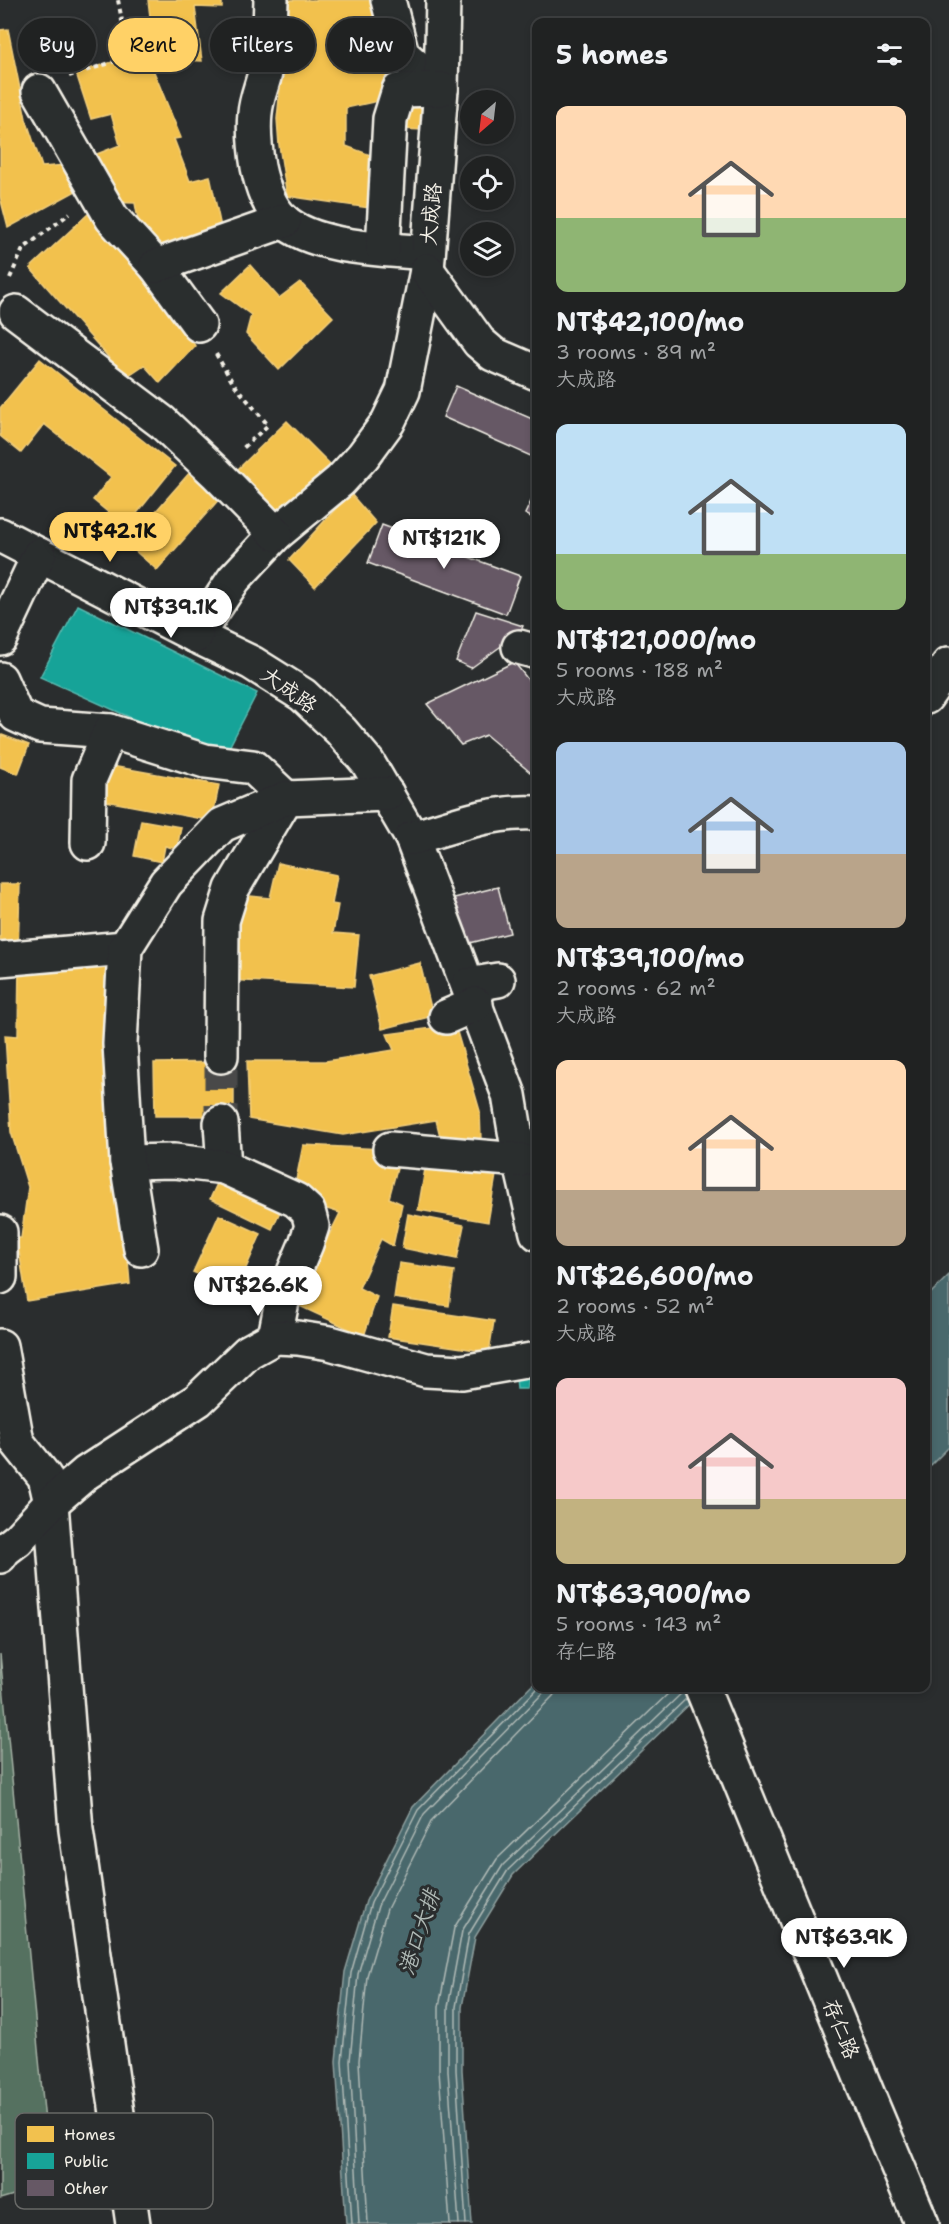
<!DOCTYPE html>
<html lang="en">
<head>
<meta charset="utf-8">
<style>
  body { margin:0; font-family:"Shantell Sans","LXGW WenKai TC",sans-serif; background:#2d2f2f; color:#f1f3f6; height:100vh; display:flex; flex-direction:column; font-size:22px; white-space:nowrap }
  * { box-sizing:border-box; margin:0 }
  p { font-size:20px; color:#a2a4a5 }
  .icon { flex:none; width:33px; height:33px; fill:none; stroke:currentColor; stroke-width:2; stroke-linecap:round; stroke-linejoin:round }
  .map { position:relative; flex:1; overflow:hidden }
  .side { position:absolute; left:532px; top:18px; width:398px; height:1674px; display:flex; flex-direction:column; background:#202222; border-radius:12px; box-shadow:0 3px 9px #0003,0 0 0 2px #3d3f40 }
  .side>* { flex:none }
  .top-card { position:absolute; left:18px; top:18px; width:424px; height:54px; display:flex; gap:12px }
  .needle { width:39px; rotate:208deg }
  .controls { position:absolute; left:460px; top:90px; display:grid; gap:12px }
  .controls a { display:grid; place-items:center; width:54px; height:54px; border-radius:50%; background:#202222; box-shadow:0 3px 9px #0003,0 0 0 2px #3d3f40; font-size:30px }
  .price { position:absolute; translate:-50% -51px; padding:0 14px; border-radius:21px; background:#fff; color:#222; font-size:20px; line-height:39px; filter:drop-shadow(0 2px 3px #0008) }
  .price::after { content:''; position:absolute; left:50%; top:36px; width:18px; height:14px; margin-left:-9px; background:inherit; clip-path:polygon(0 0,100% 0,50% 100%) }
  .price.active { background:#ffd166; color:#111 }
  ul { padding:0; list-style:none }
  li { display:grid; align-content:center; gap:12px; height:318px; padding:0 24px }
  li span { display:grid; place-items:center; height:186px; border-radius:12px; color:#555 }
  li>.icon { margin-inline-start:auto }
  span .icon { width:108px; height:108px; fill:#fffc; stroke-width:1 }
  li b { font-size:26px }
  h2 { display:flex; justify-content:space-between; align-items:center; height:72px; padding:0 24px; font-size:26px }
  .chip { padding:0 21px; border-radius:27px; background:#202222; box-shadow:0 3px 9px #0003,0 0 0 2px #3d3f40; font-size:21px; line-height:54px }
  .chip.active { background:#ffd166; color:#111 }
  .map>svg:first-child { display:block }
  .green { fill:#557160; stroke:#a4b1a4; stroke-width:1.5 }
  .water { fill:#4a686c; stroke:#8e9f9e; stroke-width:1.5 }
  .homes { fill:#f2c14e; stroke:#f3cf7c; stroke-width:1.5 }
  .public { fill:#17a398; stroke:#59bab0; stroke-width:1.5 }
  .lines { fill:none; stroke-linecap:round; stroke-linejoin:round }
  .shore { stroke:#b0bab6; stroke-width:1.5 }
  .building { fill:#665865; stroke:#f4f1e8; stroke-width:1.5 }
  .minor-tunnel { stroke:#484a4a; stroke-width:33; stroke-dasharray:33 16; stroke-linecap:butt }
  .minor-casing { stroke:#f4f1e8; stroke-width:38 }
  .path { stroke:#f4f1e8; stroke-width:4; stroke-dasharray:4.5 4.5; stroke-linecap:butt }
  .minor { stroke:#2a2d2e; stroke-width:33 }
  .labels { text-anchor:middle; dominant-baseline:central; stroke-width:6; stroke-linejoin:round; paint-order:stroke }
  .street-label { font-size:21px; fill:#f4f1e8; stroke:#2a2d2e }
  .water-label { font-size:22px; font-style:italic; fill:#b0bab6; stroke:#2a2d2e }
  .key { fill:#2a2d2e; stroke:#676866; stroke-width:1.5 }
  .key-label { font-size:16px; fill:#f4f1e8 }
</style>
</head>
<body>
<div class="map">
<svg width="949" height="2224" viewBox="0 0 949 2224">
  <rect width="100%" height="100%" fill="#2a2d2e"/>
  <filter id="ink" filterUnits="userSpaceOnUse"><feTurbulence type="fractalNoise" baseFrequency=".0167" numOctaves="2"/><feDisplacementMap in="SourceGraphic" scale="12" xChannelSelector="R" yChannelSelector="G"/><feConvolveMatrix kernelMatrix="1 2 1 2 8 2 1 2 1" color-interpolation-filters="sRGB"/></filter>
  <g filter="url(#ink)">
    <path class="green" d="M0,1654L51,2184L0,2199Z"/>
    <g class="water">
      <path d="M949,1275V1447L926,1470V1298Z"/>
      <path d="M537,1680V1688H706L513,1875L475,1937L462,2007V2070L472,2224H346L336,2061L345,1972L366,1901L413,1807Z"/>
    </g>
    <g class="homes">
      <path d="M148,0H222V8L195,7L202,61L136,58L135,29L151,25Z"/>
      <path d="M289,0H383L382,12L375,37L398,46L392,98L346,108V146L381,159L376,209L287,196L279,145L277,119Z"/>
      <path d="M8,29L26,119L42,167L66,165L76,191L8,228L0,197V30Z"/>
      <path d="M129,57L150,62L181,138L174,139L190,181L210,176L222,232L169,254L139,225L135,203L102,202L79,161L120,145L111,114L91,119L76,73Z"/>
      <path d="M404,102L425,103L424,130L401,129Z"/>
      <path d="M88,214L116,239L127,262L176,314L195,346L160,383L144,365L126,377L30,268Z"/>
      <path d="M250,265L279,298L300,282L333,317L279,370L246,334L251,315L221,293Z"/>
      <path d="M40,359L175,466L126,527L93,500L111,477L44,424L21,453L0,436V408Z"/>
      <path d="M287,421L332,466L282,515L237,470Z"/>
      <path d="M191,471L221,497L157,570L127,544Z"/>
      <path d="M350,493L376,523L315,587L289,560Z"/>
      <path d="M2,735L29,745L18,774L0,767V740Z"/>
      <path d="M106,765L219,785L212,821L100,800Z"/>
      <path d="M141,820L181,827L177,849L165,846L162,862L134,856Z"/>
      <path d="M278,863L337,875L332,904L338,905L333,933L359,935L354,987L229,980L240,895L270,898Z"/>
      <path d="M0,884H20L18,954H0Z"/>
      <path d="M116,957L110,1046L130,1284L27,1301L17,1238H21L28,1187L11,1132L5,1035L18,1036L19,962Z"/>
      <path d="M420,963L433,1016L382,1029L369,976Z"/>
      <path d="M455,1025L480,1111L481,1140H441L436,1120L343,1135L249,1119L247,1061H326L394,1050L387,1034Z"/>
      <path d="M234,1062V1116H155L154,1063Z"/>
      <path d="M303,1145L402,1150L389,1198L402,1204L393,1246L381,1239L359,1288L377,1297L364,1336L295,1304L340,1213L315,1205L294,1190Z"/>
      <path d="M426,1163L496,1175L488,1222L418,1210Z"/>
      <path d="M221,1175L284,1203L272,1229L210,1199Z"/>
      <path d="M408,1214L464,1225L457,1259L402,1248Z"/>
      <path d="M219,1215L261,1234L236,1291L193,1272Z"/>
      <path d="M399,1263L454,1271L449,1306L394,1298Z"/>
      <path d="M393,1306L494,1321L489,1352L388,1337Z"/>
    </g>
    <g class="public">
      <path d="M78,605L257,693L223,759L40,677Z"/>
      <path d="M529,1376L527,1389H517L516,1377Z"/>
    </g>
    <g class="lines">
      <g class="shore">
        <path d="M352,2224L342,2061L351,1973L371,1903L418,1810L538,1688"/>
        <path d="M359,2224L350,2061L358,1974L378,1906L424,1814L548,1688"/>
        <path d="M368,2224L359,2061L367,1976L387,1909L432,1820L553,1696L558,1688"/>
        <path d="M450,2224L439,2071V2007L454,1928L497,1859L674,1688"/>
        <path d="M459,2224L448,2071V2007L462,1931L503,1865L685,1690"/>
        <path d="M466,2224L456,2070V2007L469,1934L508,1870L687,1698"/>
      </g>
    </g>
    <g class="building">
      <path d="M456,386L537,421V447L533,457L443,417Z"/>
      <path d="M537,489V520L525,514Z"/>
      <path d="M382,525L520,576L506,614L368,563Z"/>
      <path d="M476,611L523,626L512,647L504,644L471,668L456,661Z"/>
      <path d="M514,662L537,691V778L486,735L461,745L427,704Z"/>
      <path d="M498,887L510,933L466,944L454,898Z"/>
    </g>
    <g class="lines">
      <path class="minor-tunnel" d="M221,1056V1123"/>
      <g class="minor-casing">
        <g id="minor">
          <path d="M271,0C270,25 270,48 265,73C262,86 256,99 255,113C253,132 255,149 258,167C262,186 268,206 283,220C314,249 387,249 428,253"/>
          <path d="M388,0L402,54L441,89"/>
          <path d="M443,0L441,89L427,270L403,391L388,422L363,456L340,481L276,534L234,579L196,636L252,663L303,695L341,731L368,763L412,838L509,1095L520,1160L537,1233"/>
          <path d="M39,91L112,218L156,266L199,325"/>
          <path d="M383,249L390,119L399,90L441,89"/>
          <path d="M156,266L284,221"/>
          <path d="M427,270L479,342L493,354L537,373"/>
          <path d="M16,312L162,422L216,473L276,534"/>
          <path d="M0,535L196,636"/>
          <path d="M0,638L39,555"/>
          <path d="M519,647L537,652"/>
          <path d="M0,679L16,715L40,726L110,731"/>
          <path d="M926,697L949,664"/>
          <path d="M412,838C453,826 493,810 537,813"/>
          <path d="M88,843L89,780L110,731L205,761L253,767L286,798L232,889L222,921L221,1056"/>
          <path d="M0,959L125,948"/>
          <path d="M468,985L498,980"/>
          <path d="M446,1017L476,1004"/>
          <path d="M221,1123L224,1167"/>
          <path d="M390,1149L520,1160"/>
          <path d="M127,1162L174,1161L224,1167L296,1200L308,1211L312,1226L306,1244L282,1301L275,1337"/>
          <path d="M0,1232V1277"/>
          <path d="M141,1249L127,1162L120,1044L125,948L166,883L222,825L286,798L387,794"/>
          <path d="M0,1346L17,1442L45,1477L51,1503L76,1830L133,2224"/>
          <path d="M0,1556L4,1550L17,1540L51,1503L86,1473L198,1400L248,1352L275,1337L298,1338L330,1343L426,1370L462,1372L537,1359"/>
          <path d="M702,1688L872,2105L922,2224"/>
        </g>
      </g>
      <g class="path">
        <path d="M118,0L129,57"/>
        <path d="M69,76L129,57L166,66"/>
        <path d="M10,278L23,249L70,213"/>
        <path d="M216,354L233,383L268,425L241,450"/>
      </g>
      <use href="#minor" class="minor"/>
    </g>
  </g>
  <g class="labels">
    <g class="street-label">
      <text transform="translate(431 214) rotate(-85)">大成路</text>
      <text transform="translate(289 690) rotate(36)">大成路</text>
      <text transform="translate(841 2029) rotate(68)">存仁路</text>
    </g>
    <g class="water-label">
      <text transform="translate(419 1932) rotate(-72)">港口大排</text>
    </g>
  </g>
  <rect x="15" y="2113" width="198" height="96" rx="9" class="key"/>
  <rect x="27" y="2126" width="27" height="16" fill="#f2c14e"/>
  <rect x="27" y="2153" width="27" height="16" fill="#17a398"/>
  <rect x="27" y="2180" width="27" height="16" fill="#665865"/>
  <g class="key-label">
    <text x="64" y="2140">Homes</text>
    <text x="64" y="2167">Public</text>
    <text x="64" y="2194">Other</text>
  </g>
</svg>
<div class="controls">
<a><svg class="needle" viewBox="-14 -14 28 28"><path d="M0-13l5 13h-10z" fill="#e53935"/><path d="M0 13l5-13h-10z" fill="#a2a4a5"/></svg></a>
<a><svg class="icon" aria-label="locate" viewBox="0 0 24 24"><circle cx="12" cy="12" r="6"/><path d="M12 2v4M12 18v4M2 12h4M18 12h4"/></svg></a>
<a><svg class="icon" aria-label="layers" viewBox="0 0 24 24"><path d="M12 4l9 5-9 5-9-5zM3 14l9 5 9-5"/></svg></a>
</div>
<b class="price active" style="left:110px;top:563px">NT$42.1K</b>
<b class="price" style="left:444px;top:570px">NT$121K</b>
<b class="price" style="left:171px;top:639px">NT$39.1K</b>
<b class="price" style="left:258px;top:1317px">NT$26.6K</b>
<b class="price" style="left:844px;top:1969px">NT$63.9K</b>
<div class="top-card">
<a class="chip">Buy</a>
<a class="chip active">Rent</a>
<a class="chip">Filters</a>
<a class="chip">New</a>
</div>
<section class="side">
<h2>5 homes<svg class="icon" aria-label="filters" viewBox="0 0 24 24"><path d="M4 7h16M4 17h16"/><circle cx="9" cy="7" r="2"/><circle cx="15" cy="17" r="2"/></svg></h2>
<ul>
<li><span style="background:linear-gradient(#ffd9b3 60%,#8fb573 0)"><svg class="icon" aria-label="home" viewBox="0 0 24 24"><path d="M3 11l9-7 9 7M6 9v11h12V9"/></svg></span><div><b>NT$42,100/mo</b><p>3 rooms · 89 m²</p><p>大成路</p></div></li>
<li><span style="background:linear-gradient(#bfe0f5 70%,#8fb573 0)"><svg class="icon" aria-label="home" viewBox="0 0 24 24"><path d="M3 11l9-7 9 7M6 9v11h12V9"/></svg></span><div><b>NT$121,000/mo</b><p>5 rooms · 188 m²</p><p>大成路</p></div></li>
<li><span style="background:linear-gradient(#a9c7e8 60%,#b9a48a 0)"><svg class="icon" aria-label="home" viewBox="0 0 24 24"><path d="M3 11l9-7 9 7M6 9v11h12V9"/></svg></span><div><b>NT$39,100/mo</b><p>2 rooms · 62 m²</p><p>大成路</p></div></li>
<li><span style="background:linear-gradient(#ffd9b3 70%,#b9a48a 0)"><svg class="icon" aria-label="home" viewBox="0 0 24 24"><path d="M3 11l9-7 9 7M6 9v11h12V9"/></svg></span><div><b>NT$26,600/mo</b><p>2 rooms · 52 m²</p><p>大成路</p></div></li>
<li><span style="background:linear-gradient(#f6c9c9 65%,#c2b280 0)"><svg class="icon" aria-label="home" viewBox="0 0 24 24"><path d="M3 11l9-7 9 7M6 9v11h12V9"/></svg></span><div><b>NT$63,900/mo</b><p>5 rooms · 143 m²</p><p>存仁路</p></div></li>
</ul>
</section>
</div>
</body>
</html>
